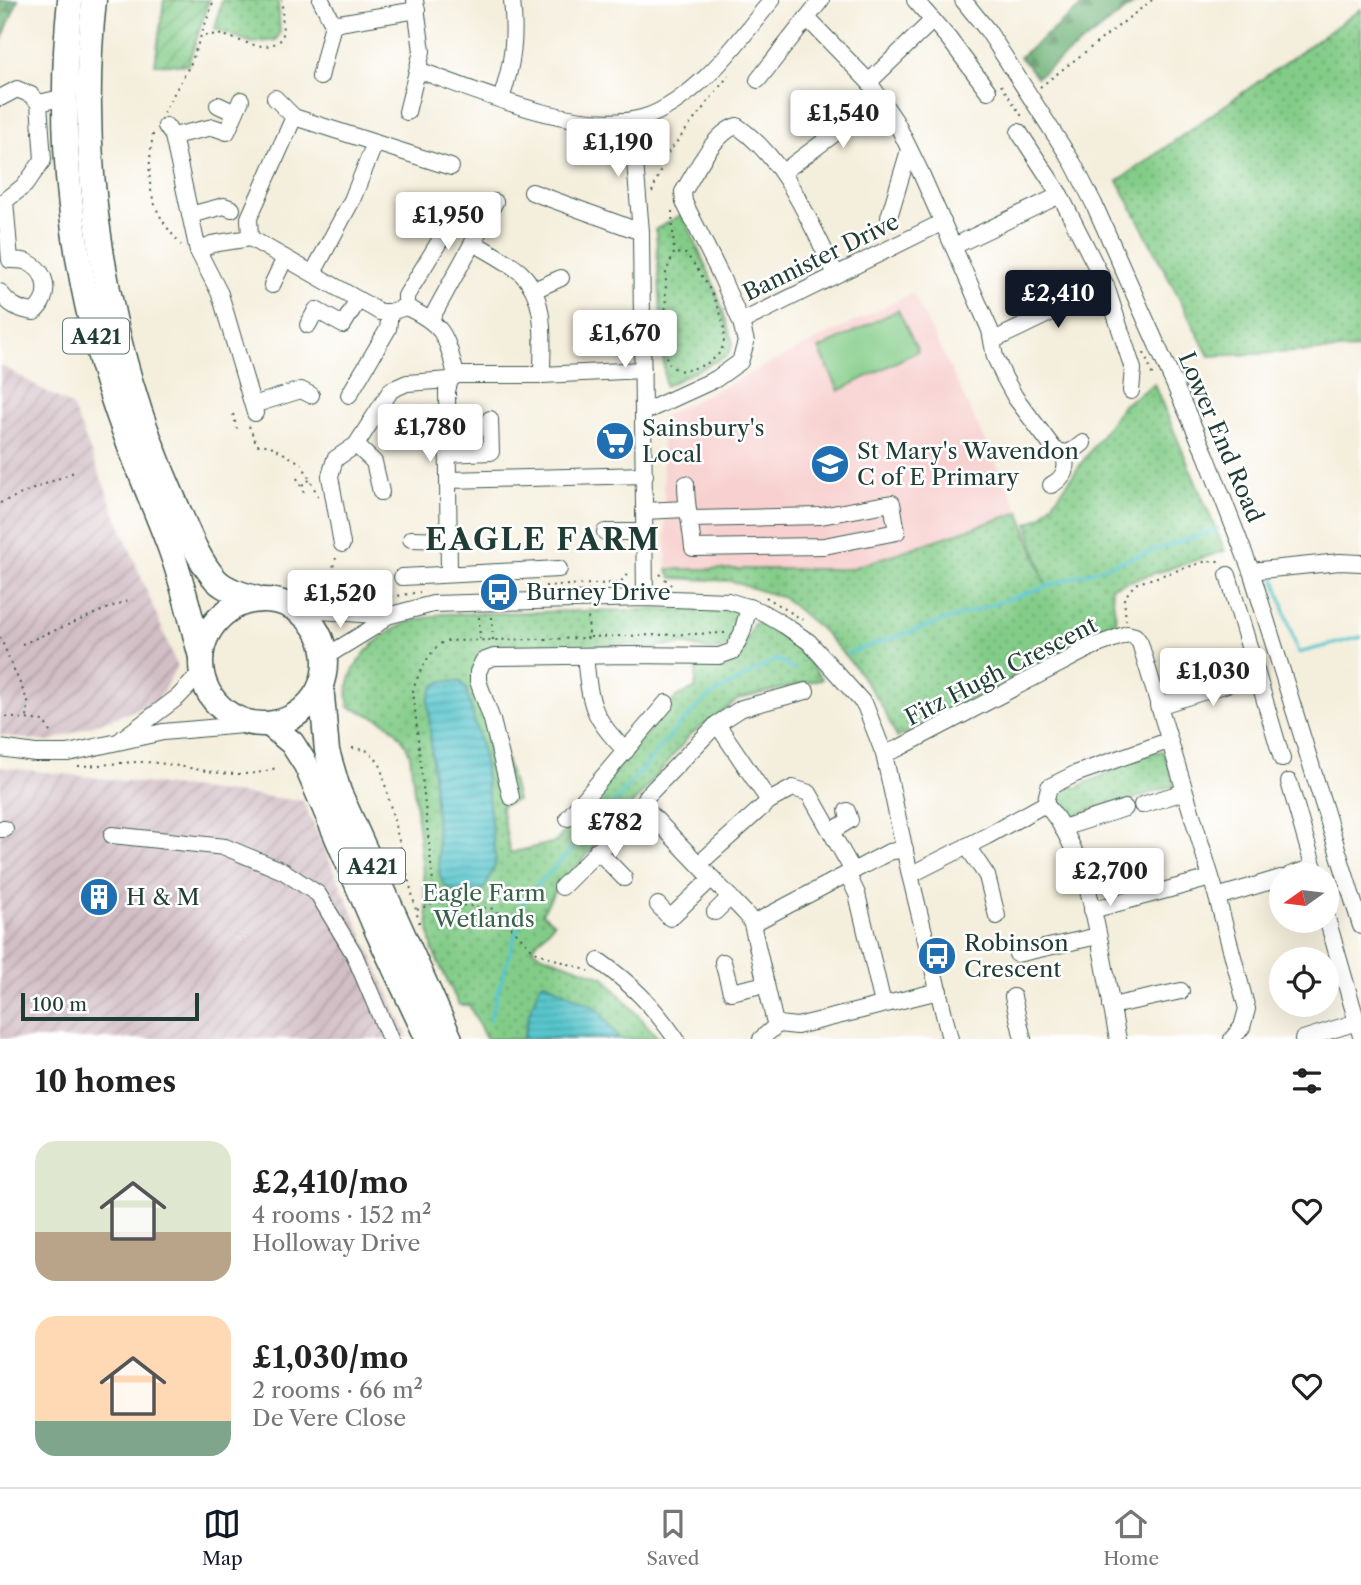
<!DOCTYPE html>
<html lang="en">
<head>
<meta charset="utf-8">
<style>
  body { margin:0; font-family:"Libre Caslon Text",serif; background:#f2f2f2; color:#222; height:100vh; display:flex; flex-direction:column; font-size:26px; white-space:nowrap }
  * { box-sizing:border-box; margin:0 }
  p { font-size:23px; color:#767676 }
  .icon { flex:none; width:38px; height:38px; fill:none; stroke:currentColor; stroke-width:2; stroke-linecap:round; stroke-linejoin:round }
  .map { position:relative; height:1039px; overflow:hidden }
  .sheet { display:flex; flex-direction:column; background:#fff; flex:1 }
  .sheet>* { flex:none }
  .needle { width:46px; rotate:256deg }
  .fabs { position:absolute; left:1269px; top:863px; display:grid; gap:14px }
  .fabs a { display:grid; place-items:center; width:70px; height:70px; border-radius:50%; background:#fff; box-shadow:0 7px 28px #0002; font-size:35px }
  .scale { position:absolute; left:21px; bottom:18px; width:178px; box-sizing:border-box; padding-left:7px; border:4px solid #1f3d34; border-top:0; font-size:19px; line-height:24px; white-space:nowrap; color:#1f3d34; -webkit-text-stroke:5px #fff; paint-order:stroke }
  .price { position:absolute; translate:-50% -60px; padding:0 16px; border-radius:7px; background:#fff; color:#222; font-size:23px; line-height:46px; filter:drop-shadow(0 2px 4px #0008) }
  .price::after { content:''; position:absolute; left:50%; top:42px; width:21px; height:16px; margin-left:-10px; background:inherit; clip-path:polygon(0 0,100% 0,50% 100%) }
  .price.selected { background:#111827; color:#fff }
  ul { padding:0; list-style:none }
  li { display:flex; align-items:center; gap:21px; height:175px; padding:0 35px }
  li span { display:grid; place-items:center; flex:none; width:196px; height:140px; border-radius:21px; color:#555 }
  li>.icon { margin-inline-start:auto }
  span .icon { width:84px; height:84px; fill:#fffc; stroke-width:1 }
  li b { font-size:30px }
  h2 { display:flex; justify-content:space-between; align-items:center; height:84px; padding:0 35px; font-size:30px }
  .dock { display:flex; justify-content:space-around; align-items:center; height:98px; border-top:2px solid #e0e0e0; background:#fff; font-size:19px; color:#767676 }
  .dock a { display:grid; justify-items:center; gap:4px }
  .dock .selected { color:#111827 }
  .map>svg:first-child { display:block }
  .built { fill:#f7d0cf }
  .industrial { fill:url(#industrial-furrows) }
  .grass { fill:url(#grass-dots); stroke:#51845e; stroke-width:2 }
  .forest { fill:url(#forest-firs); stroke:#447654; stroke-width:2 }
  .garden { fill:url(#garden-furrows); stroke:#51845e; stroke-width:2 }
  .pitch { fill:#83cc88; stroke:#51845e; stroke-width:2 }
  .water { fill:url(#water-rules); stroke:#3c8280; stroke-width:2 }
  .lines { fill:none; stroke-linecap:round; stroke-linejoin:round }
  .stream { stroke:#59c6cd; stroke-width:3.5 }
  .minor-casing { stroke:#3f584d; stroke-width:18 }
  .highway-casing { stroke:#3f584d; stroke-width:27 }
  .path { stroke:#3f584d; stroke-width:2; stroke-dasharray:2 5; stroke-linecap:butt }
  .minor { stroke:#fff; stroke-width:16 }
  .highway { stroke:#fff; stroke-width:24 }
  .labels { text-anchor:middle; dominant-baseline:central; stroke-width:5; stroke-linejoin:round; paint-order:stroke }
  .shield { fill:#fff; stroke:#627771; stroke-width:2 }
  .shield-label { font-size:21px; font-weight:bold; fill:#1f3d34 }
  .street-label { font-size:23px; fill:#1f3d34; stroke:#fff }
  .poi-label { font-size:23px; fill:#1f3d34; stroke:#fff; text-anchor:start }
  .park-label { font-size:23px; fill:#386149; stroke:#fff }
  .district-label { font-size:30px; font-weight:bold; letter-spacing:2px; fill:#1f3d34; stroke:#fff }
</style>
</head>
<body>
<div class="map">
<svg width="1361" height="1039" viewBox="0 0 1361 1039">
  <defs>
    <pattern id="industrial-furrows" width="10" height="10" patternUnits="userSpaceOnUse" patternTransform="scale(1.75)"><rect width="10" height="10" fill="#d2bec5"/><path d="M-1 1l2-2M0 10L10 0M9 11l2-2" fill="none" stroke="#aa9ca1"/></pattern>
    <pattern id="grass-dots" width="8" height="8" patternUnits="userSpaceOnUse" patternTransform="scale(1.75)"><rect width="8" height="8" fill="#83cc88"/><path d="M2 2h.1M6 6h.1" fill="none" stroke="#6ba770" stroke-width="1.8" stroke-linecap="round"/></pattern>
    <pattern id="forest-firs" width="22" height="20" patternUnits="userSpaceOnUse" patternTransform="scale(1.75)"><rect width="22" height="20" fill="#6ab074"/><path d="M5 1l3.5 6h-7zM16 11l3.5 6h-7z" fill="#579060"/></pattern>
    <pattern id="garden-furrows" width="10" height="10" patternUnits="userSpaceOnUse" patternTransform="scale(1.75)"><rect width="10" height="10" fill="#83cc88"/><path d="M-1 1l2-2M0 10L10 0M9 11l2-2" fill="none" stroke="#6ba770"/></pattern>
    <pattern id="water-rules" width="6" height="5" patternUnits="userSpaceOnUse" patternTransform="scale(1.75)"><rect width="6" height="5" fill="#59c6cd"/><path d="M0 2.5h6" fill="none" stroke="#49a2a7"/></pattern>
  </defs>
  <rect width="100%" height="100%" fill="#fff"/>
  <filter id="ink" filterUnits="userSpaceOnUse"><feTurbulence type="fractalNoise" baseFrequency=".0143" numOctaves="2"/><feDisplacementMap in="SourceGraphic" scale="14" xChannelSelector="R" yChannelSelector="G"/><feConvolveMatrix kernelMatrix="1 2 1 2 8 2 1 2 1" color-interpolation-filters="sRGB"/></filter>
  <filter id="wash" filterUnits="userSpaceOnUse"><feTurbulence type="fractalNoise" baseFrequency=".00686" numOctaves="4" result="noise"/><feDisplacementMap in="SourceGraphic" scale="28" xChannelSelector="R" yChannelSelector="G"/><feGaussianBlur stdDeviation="1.57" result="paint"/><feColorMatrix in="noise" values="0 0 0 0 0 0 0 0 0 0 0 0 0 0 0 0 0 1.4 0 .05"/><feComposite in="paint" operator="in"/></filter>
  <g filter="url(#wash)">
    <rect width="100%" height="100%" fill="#f4eedc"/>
    <path class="built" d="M913,293L1020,512L849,569H667L661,417Z"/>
    <g class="industrial">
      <path d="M0,365L72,406L177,666L157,702L48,742L0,735Z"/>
      <path d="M0,767L303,801L407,1035L406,1039H0Z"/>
    </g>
    <g class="grass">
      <path d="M222,0H278L280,33L276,40L252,43L215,29Z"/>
      <path d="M1361,9V349L1209,356L1118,181Z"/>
      <path d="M683,214L716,290L733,343L728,355L665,386L656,229Z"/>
      <path d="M1154,384L1225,551L1111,587L1117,626L1088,638L897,738L881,704L855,667L822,630L784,598L730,581L672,578L667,569H849L1020,512L1045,584L1028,524L1042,516L1059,495L1123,405Z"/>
      <path d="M725,608L736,612L741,621L728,647C705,654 708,649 689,645C680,643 668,646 659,646L656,650H639L635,645L595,646L587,652H550L545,647L502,648L498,653L478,656L517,800L501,806L510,853L556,842L677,696L695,689L697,664C735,668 741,656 754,623C779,627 808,659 822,679L739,699L690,735L638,798L555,891L542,913L554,923L532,948L540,954L604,977L659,1039H486L469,1005H459L433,951L430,936L410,755C398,723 379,718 349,707C340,669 375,636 408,623C419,619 430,617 441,614Z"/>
      <path d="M1161,751L1164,752L1175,788L1170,786L1115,806L1111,803L1076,815L1071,819L1059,798L1062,792L1071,786L1076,788L1116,769L1120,763Z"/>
    </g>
    <g class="forest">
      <path d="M0,0H18L0,44Z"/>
      <path d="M1089,0H1139L1037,77L1020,57Z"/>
    </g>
    <path class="garden" d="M164,0H209L188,65L155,64Z"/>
    <path class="pitch" d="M898,310L918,351L839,391L819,349Z"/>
    <g class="water">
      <path d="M443,681L461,682L466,689L483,754L496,863L485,888L477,892L455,891L445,886L440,877L428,701L434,686Z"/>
      <path d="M544,982L598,1009L619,1039H523L529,1013L540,985Z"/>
    </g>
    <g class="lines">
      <g class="stream">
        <path d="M1275,579L1298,653L1361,637"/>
        <path d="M848,653L1218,529"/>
        <path d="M489,1021L521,918L522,905L531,892L600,820L681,723L710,696L777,659L794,670"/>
      </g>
    </g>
  </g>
  <g filter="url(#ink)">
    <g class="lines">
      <g class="minor-casing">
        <g id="minor">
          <path d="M915,0L949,39L988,91"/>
          <path d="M963,0L988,31L1073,163L1094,204L1206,455L1251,571L1361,926"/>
          <path d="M807,18L869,82L896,122L920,171L990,330L995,357L1004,377L1015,397L1054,449C1067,456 1072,452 1083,443"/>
          <path d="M333,24L417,10"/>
          <path d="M418,70C480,92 577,135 642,118C664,112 689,93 705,78C730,55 750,26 772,0"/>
          <path d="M320,77L333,24L321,0"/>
          <path d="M758,80L821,0"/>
          <path d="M869,82L933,20"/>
          <path d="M0,98L17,89L31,95L39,103"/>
          <path d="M275,98L294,117L451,167"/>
          <path d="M501,99C513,63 516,38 512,0"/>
          <path d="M218,105L235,113"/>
          <path d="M407,112L422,51L415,0"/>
          <path d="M294,117L249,218L250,238L380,312H390L406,307C445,325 446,336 456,375H542L643,370"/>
          <path d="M623,121L635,162L641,232"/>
          <path d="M166,126L173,136L198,251L220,294L255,413"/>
          <path d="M1019,132L1060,195L1106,286L1133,369L1131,391"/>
          <path d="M173,136L213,127L227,132L241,100"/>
          <path d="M783,172L881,99"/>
          <path d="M532,192L641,232L645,598"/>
          <path d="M190,215L224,206L232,209"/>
          <path d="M889,217L909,150"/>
          <path d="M474,243C489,252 507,261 520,272C548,298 542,340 542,375"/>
          <path d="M954,246L1060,195"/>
          <path d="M198,251L212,244L250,238"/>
          <path d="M313,273L352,200L375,143"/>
          <path d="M272,285L285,258"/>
          <path d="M534,290L561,278"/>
          <path d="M0,292C9,305 19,310 34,312C51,298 49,271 27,262C22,260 15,260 10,260L5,201L25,185L43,160L39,103L65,97"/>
          <path d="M406,307V296L447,229"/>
          <path d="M431,319L495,202"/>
          <path d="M741,322L943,222"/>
          <path d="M308,325L316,310L343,325L358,300"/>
          <path d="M994,340L1106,286"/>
          <path d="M349,395L388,329L390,312"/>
          <path d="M253,405L301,390L311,395"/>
          <path d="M644,412L716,379L740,362L746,342L741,322L720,274L684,202L683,192C695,173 714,132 737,126C787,161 809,222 836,274"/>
          <path d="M356,445L374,462L381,492"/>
          <path d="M448,454L491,452L490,419"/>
          <path d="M448,480L645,475"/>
          <path d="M686,484C686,506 691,526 693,548L824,546L897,532L892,503L821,516L691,519"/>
          <path d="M1051,485C1064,478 1069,468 1063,454"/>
          <path d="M644,511L686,509"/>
          <path d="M605,532H645"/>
          <path d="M411,539L450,540"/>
          <path d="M342,544L330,476L335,459L356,445L391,390L407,383L450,380"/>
          <path d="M1251,571L1340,562L1361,563"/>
          <path d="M449,573L447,391L450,380L456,375"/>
          <path d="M1228,575L1282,759"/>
          <path d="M402,577L559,569"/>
          <path d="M296,609L387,616L433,604L645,598L728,601L760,611L784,625L809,642L865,705L884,754L910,875L950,1039"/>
          <path d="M585,656C590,703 591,717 626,751"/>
          <path d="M325,657L374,627L387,616"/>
          <path d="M1158,706L1256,675"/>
          <path d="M717,724L769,801"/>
          <path d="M122,739L178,697L202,672"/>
          <path d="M0,748L35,753H68L163,732L254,724"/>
          <path d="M884,754L899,748L1092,647L1127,634L1135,636L1140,643L1217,897L1247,1009L1242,1027L1232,1039"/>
          <path d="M1289,782L1316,875"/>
          <path d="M511,797L492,720L478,681V672L483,661L494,657L631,655L719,656L733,651L742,633L749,607"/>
          <path d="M1045,804C1094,856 1103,970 1118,1039"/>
          <path d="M1142,805L1184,792"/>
          <path d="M643,806L747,915L752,924L774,1019L778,1024L797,1026L939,991"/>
          <path d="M568,818L666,703"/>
          <path d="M1062,828L1125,808"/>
          <path d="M0,829H5"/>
          <path d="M832,831L850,820L847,811"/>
          <path d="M112,835L225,847L283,871L318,894L354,954L390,1039"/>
          <path d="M967,846L987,876L997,916"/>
          <path d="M597,850L624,878"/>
          <path d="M699,864L769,801L793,788L809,793L853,871"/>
          <path d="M848,875L857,894L883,1004"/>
          <path d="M910,875L987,836L1045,804L1049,787L1075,774L1168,741"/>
          <path d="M1290,875L1314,867"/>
          <path d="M562,887L643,806L647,796L717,724L742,708L806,691"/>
          <path d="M1217,897L1281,878"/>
          <path d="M658,905L670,918L712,878"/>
          <path d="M1092,910L1211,878"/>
          <path d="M715,912L730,897"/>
          <path d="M1326,915L1361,1036"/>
          <path d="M752,924L889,852L905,849"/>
          <path d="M1017,954L1098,936"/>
          <path d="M599,961C632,984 653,1006 676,1039"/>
          <path d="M723,962L731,992L766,984"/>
          <path d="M1013,997L1023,1039"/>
          <path d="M1111,1006L1181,991"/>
          <path d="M761,1039L778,1024"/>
          <path d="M1303,1039L1357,1022"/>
        </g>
      </g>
      <g class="highway-casing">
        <g id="highway">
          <path d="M70,0C56,134 71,274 114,402C130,451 151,497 169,545C183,582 191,620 201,657"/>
          <path d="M94,0C76,166 106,347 174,500C186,526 196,558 216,580C227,591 245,595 259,599"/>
          <circle cx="263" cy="662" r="62"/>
          <path d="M321,685L327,751L339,792L450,1039"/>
          <path d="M269,724L292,743L306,765L378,933L428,1039"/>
        </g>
      </g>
      <g class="path">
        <path d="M205,35C210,35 217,34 222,35C243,40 264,55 283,38L282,0"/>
        <path d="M1001,85L1023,118"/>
        <path d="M1040,87L1152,0"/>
        <path d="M163,113L191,63L214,0"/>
        <path d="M649,130L667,152"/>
        <path d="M153,134C146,183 147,206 181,245"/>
        <path d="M652,192L668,153L729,75"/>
        <path d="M672,211L674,253L666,272L665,348C666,362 669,368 683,371C696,368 715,363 721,350C735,324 702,273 686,254L674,253"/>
        <path d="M1144,353L1154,379"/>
        <path d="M233,414L237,429"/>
        <path d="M249,426L257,445H269L302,464L318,496"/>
        <path d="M297,478L305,495"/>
        <path d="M302,485L311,479"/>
        <path d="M0,503L74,472"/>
        <path d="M336,558C334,565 330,574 331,580C338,611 400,595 420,592"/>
        <path d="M660,574L671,585"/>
        <path d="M545,586L619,583L630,573"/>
        <path d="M766,597L803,620"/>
        <path d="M479,617L480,639"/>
        <path d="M492,617L493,643"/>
        <path d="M1126,621L1124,598L1135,584L1207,561H1222"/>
        <path d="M0,637L28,702L27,719"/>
        <path d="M590,637L725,633"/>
        <path d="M22,644L128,600"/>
        <path d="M6,717L44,721L52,736"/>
        <path d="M352,748L369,751L380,764L420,926"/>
        <path d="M78,766C99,766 121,762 142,762C187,763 232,784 276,768"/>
        <path d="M1327,884L1332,902"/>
        <path d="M435,902L494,909L531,948L540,954L589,971"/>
        <path d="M417,910L435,902L413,690C418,674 430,649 445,641L589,638L588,614"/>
      </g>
      <use href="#minor" class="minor"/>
      <use href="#highway" class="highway"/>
    </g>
  </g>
  <defs>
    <g id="supermarket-disc" transform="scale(2.0125)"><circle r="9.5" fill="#1f6fb2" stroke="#fff"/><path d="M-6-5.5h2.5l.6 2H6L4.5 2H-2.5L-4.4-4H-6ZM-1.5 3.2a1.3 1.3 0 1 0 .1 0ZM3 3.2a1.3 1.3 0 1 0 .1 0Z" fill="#fff"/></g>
    <g id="school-disc" transform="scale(2.0125)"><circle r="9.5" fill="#1f6fb2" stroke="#fff"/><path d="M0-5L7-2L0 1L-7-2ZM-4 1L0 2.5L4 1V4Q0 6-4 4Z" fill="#fff"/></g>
    <g id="bus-disc" transform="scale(2.0125)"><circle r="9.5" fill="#1f6fb2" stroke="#fff"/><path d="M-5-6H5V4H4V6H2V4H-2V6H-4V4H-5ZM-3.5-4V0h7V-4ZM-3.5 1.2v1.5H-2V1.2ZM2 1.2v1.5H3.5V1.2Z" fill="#fff"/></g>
    <g id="building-disc" transform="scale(2.0125)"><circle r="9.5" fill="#1f6fb2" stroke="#fff"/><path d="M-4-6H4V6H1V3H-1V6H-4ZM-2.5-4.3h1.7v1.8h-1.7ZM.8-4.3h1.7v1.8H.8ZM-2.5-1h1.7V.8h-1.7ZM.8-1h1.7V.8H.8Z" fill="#fff"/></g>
  </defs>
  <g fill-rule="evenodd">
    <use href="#supermarket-disc" x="615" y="441"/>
    <use href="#school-disc" x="830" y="464"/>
    <use href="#bus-disc" x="499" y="592"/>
    <use href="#building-disc" x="99" y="897"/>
    <use href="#bus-disc" x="937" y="956"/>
  </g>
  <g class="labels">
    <g class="shield">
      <rect x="63" y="318.5" width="66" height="35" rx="5"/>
      <rect x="339" y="848.5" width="66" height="35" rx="5"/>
    </g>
    <g class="shield-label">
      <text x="96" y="336">A421</text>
      <text x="372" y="866">A421</text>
    </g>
    <g class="street-label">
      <text transform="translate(821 257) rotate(-26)">Bannister Drive</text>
      <text transform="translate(1221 437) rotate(67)">Lower End Road</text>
      <text transform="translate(1001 671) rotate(-27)">Fitz Hugh Crescent</text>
    </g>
    <g class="poi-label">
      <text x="642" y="428">Sainsbury's<tspan x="642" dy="26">Local</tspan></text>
      <text x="857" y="451">St Mary's Wavendon<tspan x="857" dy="26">C of E Primary</tspan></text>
      <text x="526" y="592">Burney Drive</text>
      <text x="126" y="897">H &amp; M</text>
      <text x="964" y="943">Robinson<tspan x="964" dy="26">Crescent</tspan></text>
    </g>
    <g class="park-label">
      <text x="484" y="893">Eagle Farm<tspan x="484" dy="26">Wetlands</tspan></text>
    </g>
    <g class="district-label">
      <text x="543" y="539">EAGLE FARM</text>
    </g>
  </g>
</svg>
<div class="fabs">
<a><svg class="needle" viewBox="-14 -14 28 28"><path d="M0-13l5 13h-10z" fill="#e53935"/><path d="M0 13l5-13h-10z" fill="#767676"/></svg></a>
<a><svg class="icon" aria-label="locate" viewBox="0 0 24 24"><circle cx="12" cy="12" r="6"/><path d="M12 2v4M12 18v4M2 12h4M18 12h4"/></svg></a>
</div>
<div class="scale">100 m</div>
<b class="price" style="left:843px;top:150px">£1,540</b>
<b class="price" style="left:618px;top:179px">£1,190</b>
<b class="price" style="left:448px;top:252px">£1,950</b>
<b class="price selected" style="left:1058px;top:330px">£2,410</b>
<b class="price" style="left:625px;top:370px">£1,670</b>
<b class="price" style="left:430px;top:464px">£1,780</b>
<b class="price" style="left:340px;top:630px">£1,520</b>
<b class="price" style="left:1213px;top:708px">£1,030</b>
<b class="price" style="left:615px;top:859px">£782</b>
<b class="price" style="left:1110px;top:908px">£2,700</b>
</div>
<section class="sheet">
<h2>10 homes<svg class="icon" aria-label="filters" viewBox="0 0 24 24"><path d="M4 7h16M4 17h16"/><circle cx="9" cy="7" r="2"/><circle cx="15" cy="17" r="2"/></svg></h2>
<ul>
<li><span style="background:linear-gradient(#dfe7d0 65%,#b9a48a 0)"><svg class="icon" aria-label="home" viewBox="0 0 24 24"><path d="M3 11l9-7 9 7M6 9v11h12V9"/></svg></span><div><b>£2,410/mo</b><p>4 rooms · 152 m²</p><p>Holloway Drive</p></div><svg class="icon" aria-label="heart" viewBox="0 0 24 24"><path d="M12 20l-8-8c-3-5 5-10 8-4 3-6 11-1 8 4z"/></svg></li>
<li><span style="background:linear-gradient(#ffd9b3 75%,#7fa58c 0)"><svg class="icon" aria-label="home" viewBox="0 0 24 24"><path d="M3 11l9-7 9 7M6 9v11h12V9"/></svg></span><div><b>£1,030/mo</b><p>2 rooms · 66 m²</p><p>De Vere Close</p></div><svg class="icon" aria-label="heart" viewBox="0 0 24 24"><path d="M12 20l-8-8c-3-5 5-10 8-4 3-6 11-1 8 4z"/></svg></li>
</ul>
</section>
<nav class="dock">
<a class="selected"><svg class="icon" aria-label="map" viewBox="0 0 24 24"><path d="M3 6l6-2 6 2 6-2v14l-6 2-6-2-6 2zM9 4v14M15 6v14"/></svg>Map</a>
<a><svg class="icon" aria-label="saved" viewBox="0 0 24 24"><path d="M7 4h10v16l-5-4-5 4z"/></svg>Saved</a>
<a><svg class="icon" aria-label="home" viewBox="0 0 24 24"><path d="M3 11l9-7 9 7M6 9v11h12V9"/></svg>Home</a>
</nav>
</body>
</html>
